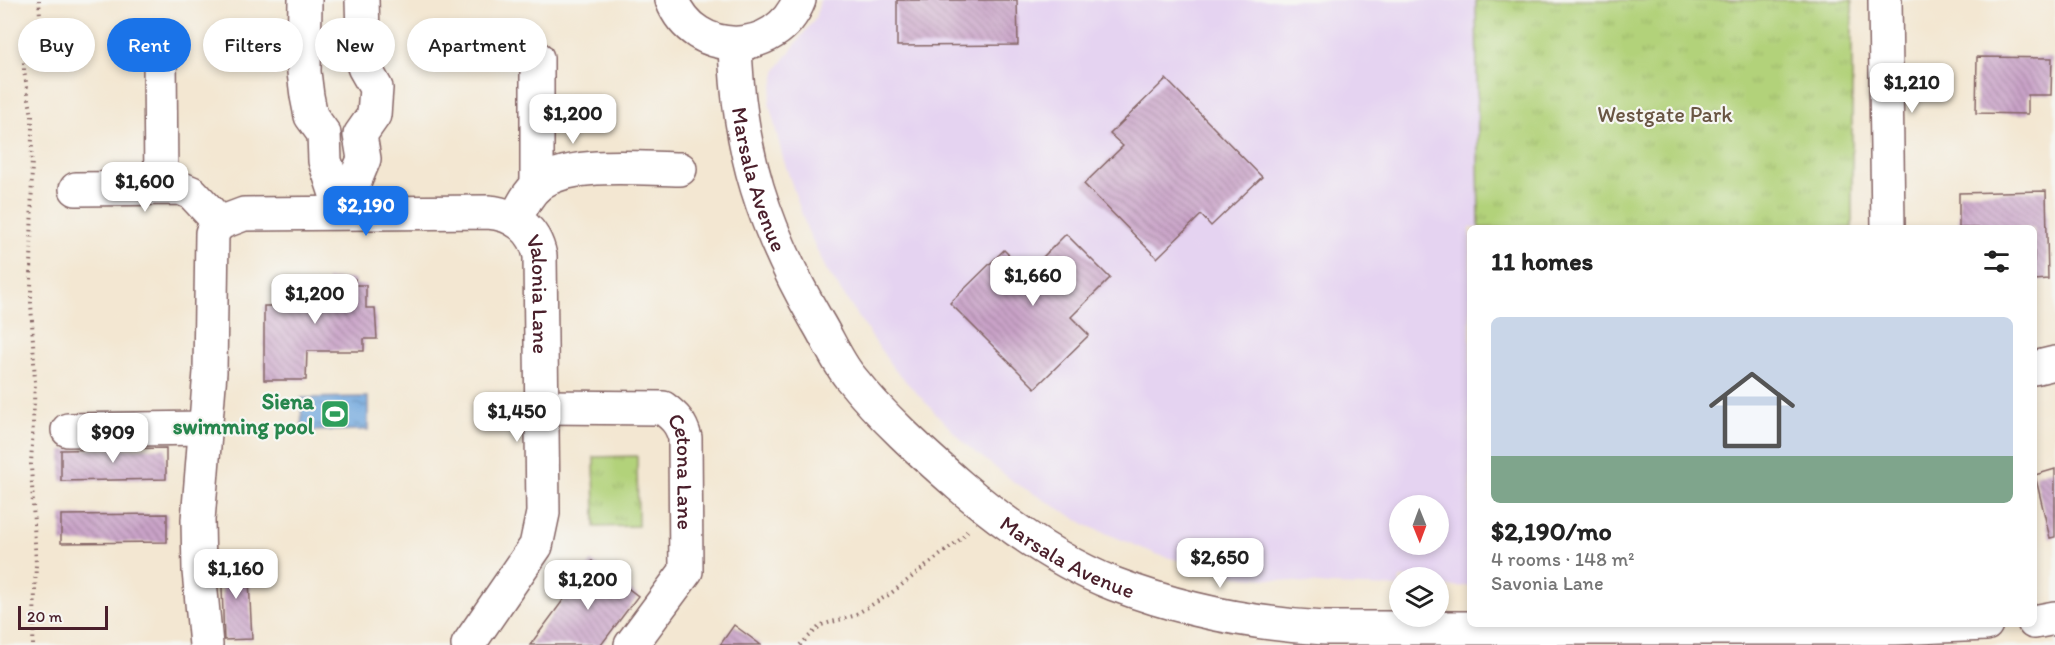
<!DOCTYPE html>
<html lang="en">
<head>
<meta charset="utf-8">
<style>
  body { margin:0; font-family:Itim,sans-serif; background:#f6f6f6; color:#222; height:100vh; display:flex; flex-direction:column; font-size:22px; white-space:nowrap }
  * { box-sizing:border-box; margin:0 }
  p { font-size:20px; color:#767676 }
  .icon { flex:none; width:33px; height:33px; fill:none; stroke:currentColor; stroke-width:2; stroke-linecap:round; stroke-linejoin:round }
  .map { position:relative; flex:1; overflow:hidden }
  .panel { position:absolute; left:1467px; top:225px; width:570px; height:402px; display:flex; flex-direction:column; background:#fff; border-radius:9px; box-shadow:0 3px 9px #0003 }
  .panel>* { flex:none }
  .hud { position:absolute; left:18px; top:18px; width:570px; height:54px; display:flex; gap:12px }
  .needle { width:39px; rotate:179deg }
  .buttons { position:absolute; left:1389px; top:495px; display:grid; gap:12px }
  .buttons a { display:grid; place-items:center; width:60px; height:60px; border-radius:50%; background:#fff; box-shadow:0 3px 9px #0003; font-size:30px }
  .scale { position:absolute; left:18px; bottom:15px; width:90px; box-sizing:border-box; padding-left:6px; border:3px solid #4a1f2b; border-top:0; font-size:16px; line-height:21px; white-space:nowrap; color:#4a1f2b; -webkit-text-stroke:4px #f6f6f2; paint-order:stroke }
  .price { position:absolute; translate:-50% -51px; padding:0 14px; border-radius:12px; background:#fff; color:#222; font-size:20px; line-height:39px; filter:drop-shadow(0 2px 3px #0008) }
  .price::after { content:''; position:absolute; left:50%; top:36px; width:18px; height:14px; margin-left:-9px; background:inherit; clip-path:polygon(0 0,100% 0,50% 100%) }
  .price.on { background:#1a73e8; color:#fff }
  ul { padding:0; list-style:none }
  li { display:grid; align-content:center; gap:12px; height:318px; padding:0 24px }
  li span { display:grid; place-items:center; height:186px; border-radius:9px; color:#555 }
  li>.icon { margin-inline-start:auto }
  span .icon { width:108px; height:108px; fill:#fffc; stroke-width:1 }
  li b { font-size:26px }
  h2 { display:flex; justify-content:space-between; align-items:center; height:72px; padding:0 24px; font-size:26px }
  .tag { padding:0 21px; border-radius:27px; background:#fff; box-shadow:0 3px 9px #0003; font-size:21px; line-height:54px }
  .tag.on { background:#1a73e8; color:#fff }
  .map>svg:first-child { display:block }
  .built { fill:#e5d3f1; fill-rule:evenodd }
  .park { fill:url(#park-tufts); stroke:#7e7852; stroke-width:1.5 }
  .water { fill:url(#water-ripples); stroke:#5c6284; stroke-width:1.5 }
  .building { fill:url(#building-back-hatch) }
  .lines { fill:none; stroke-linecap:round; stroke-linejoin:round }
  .minor-casing { stroke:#856565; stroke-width:36 }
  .path { stroke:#856565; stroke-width:4; stroke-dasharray:1.5 4.5; stroke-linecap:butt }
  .minor { stroke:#fff; stroke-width:33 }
  .labels { text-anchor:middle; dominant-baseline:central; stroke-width:4.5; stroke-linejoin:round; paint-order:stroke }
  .park-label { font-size:22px; fill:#695543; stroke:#f6f6f2 }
  .street-label { font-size:22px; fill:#4a1f2b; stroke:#f6f6f2 }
  .leisure-label { font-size:22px; font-weight:bold; fill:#27864d; stroke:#f6f6f2; text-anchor:end }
</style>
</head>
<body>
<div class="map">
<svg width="2055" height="645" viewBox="0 0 2055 645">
  <defs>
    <pattern id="park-tufts" width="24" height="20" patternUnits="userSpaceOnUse" patternTransform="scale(1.5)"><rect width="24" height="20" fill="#b2d27a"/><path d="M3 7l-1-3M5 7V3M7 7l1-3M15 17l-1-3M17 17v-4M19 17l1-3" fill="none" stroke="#9bb46a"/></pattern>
    <pattern id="water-ripples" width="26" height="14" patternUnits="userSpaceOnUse" patternTransform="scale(1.5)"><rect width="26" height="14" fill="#6ea6dd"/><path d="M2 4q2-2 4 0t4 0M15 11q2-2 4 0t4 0" fill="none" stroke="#5c87b3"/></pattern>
    <pattern id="building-back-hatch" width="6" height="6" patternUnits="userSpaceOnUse" patternTransform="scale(1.5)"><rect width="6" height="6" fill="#c9a3c8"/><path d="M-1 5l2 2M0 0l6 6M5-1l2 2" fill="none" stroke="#a584a3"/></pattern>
  </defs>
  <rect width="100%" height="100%" fill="#f6f6f2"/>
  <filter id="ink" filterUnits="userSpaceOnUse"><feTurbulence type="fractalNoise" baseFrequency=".0167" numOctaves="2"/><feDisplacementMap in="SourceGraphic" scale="12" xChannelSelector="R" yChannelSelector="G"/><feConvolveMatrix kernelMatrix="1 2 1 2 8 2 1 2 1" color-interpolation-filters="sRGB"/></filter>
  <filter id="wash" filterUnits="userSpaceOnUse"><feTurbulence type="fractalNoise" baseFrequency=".008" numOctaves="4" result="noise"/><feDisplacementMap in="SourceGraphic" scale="24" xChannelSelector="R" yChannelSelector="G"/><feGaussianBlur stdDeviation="1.35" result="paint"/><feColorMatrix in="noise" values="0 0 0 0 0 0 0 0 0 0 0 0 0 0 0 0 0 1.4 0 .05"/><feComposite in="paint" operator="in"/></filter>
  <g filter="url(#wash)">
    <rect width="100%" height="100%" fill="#f3e7d2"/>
    <path class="built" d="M820,0H1476L1479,228H1470V586L1439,587L1438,578H1400L1399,587L1329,585L1237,576L1159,555L1088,526L1014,482L965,444L893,368L826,269L807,229L783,158L769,103L777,69L816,17ZM1400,506H1438V544H1400Z"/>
    <g class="park">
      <path d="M1476,0H1852V228H1479Z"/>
      <path d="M637,456L638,526L595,527L594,457Z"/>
    </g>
    <path class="water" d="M368,397V430L302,431L301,398Z"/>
    <g id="blocks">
      <g class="building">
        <path d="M897,0H1017L1018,45L897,46Z"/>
        <path d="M1977,57L2052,58L2051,95H2028V114L1976,113Z"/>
        <path d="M1166,79L1262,177L1211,226L1201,215L1157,258L1084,184L1123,146L1110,134Z"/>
        <path d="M2046,191L2048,279L2034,280V228H1959V193Z"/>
        <path d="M1066,234L1110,278L1071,317L1089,335L1035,388L950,303L1004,250L1027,273Z"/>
        <path d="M327,279H355L354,285H366V308H375L377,339H364V351H307L306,380H264V306H279L278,283L327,284Z"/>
        <path d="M166,448V479L61,481V450Z"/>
        <path d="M2055,469V537L2050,538L2035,475Z"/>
        <path d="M167,514V542L61,543V515Z"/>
        <path d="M248,560L252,639L224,640L221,561Z"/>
        <path d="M592,561L638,596L601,645H530Z"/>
        <path d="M734,625L761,645H720Z"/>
      </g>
    </g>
  </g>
  <g filter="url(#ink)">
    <use href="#blocks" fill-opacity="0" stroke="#856565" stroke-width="1.5"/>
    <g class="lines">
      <g class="minor-casing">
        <g id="minor">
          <path d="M305,0L304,72L307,96L311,116L324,134L325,161L342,212"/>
          <path d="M672,0C694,58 777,57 799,0"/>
          <path d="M1885,0L1888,228"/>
          <path id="s1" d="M735,44C738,151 764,229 817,321C828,339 837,361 850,377C881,416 922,453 960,486C1006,525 1058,562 1114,584C1182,610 1252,624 1324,628H1895L1986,624"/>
          <path d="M160,57L161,187"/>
          <path d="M537,58V186"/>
          <path d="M76,189L180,188L192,193L220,223"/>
          <path d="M342,212L364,159L360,135L374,115L376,88L364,67L362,0"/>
          <path d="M515,220C521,208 527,194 538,185C568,160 642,169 680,169"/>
          <path d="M2034,368L2055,363"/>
          <path id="s2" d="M542,407L663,408C675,417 681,423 685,438L686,571L631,645"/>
          <path d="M68,430L204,428"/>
          <path d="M2034,622L2055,618"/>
          <path id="s3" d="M206,645L199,571L198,520L210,372L212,233L220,223L244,214L488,212C515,214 535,230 540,256L543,513L536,546L468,645"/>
        </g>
      </g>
      <g class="path">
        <path d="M33,645L36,564L31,465L35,382L31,302L32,116L24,71V57L40,16L39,0"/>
        <path d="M800,645L821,625L853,616L890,594L962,538L968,530"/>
      </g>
      <use href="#minor" class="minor"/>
    </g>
  </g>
  <defs>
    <g id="stadium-square" transform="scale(1.5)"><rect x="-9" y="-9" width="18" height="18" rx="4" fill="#2e9e5b" stroke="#f6f6f2"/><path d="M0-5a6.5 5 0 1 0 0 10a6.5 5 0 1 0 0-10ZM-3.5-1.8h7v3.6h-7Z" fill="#fff"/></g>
  </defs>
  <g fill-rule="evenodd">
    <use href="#stadium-square" x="335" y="414"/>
  </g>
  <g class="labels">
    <g class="park-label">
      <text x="1665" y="114">Westgate Park</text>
    </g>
    <g class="street-label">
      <text stroke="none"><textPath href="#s1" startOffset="138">Marsala Avenue</textPath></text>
      <text stroke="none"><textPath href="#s3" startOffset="807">Valonia Lane</textPath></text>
      <text stroke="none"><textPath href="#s2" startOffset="192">Cetona Lane</textPath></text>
      <text stroke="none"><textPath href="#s1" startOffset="642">Marsala Avenue</textPath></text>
    </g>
    <g class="leisure-label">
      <text x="314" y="401">Siena<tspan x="314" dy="25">swimming pool</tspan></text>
    </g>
  </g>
</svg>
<div class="buttons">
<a><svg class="needle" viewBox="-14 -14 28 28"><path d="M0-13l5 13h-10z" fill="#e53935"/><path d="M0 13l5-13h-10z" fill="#767676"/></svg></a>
<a><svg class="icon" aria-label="layers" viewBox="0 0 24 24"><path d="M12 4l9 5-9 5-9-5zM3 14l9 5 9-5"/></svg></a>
</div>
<div class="scale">20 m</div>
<b class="price" style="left:1912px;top:114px">$1,210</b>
<b class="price" style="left:573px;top:145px">$1,200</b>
<b class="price" style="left:145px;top:213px">$1,600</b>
<b class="price on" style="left:366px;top:237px">$2,190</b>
<b class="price" style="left:1033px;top:307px">$1,660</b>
<b class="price" style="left:315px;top:325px">$1,200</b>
<b class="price" style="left:517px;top:443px">$1,450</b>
<b class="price" style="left:113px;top:464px">$909</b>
<b class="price" style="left:1220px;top:589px">$2,650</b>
<b class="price" style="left:236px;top:600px">$1,160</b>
<b class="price" style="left:588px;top:611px">$1,200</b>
<div class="hud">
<a class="tag">Buy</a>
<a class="tag on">Rent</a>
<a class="tag">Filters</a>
<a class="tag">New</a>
<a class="tag">Apartment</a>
</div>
<section class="panel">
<h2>11 homes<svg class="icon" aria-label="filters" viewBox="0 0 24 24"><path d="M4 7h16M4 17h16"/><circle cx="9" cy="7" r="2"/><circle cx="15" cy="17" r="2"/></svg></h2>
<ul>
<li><span style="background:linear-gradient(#c9d6e8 75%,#7fa58c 0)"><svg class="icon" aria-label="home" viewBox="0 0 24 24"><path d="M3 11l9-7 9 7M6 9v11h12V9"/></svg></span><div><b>$2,190/mo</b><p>4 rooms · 148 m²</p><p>Savonia Lane</p></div></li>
</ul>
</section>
</div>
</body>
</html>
